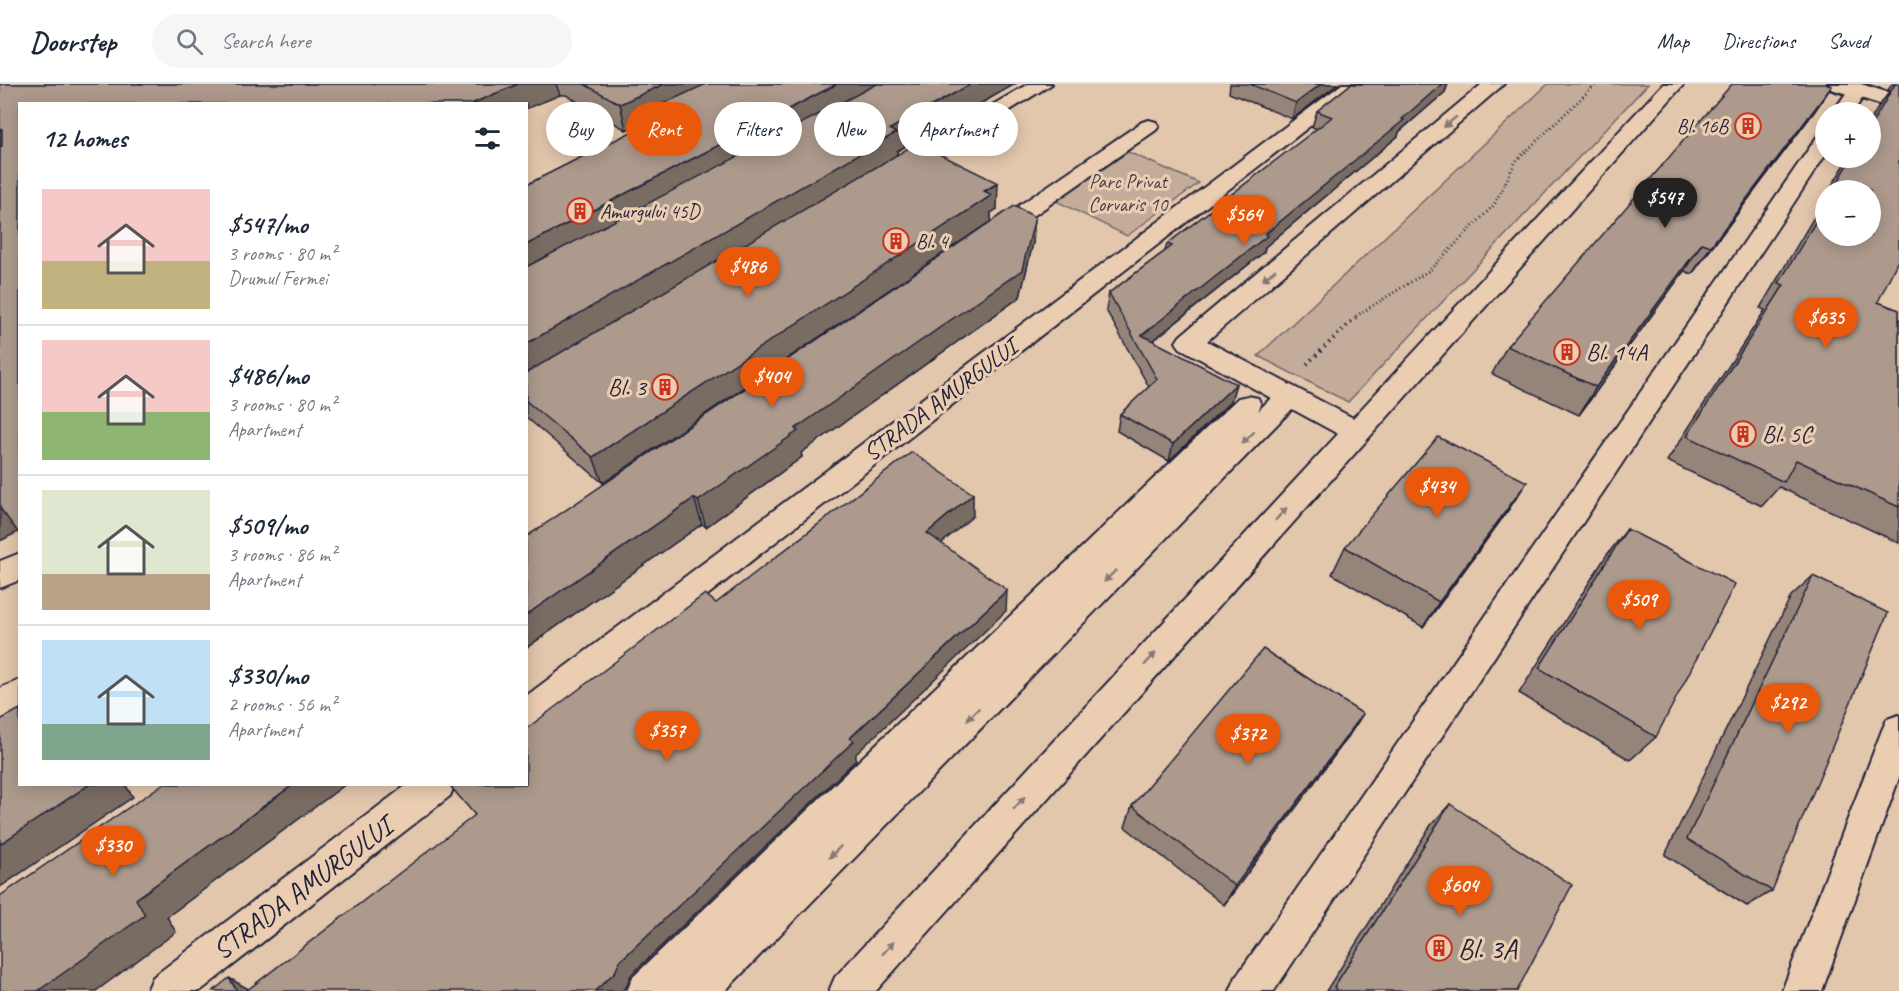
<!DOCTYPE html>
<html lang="en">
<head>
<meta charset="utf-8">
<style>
  body { margin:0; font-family:Caveat,sans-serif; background:#f6f6f7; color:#1f2937; height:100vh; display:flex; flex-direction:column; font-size:22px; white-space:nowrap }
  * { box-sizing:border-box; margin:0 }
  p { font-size:20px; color:#747a83 }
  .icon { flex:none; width:33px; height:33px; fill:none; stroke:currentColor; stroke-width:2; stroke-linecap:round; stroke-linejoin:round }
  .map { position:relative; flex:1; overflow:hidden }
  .details { position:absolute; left:18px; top:18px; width:510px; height:684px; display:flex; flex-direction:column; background:#fff; border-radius:0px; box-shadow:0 3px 15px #0003 }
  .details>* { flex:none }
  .hud { position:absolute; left:546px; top:18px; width:570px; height:54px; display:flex; gap:12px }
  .buttons { position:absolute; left:1815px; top:18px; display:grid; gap:12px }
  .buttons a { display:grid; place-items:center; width:66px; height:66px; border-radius:50%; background:#fff; box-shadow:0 3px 15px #0003; font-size:30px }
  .price { position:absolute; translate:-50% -51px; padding:0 14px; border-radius:21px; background:#ea580c; color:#fff; font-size:20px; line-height:39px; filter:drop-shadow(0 2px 3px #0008) }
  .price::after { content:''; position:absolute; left:50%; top:36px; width:18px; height:14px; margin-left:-9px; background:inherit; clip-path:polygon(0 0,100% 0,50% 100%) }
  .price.selected { background:#222; color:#fff }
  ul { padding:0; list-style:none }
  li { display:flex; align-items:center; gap:18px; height:150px; padding:0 24px }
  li+li { border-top:2px solid #e0e1e3 }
  li span { display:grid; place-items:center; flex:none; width:168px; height:120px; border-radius:0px; color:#555 }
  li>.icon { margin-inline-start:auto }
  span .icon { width:72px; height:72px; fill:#fffc; stroke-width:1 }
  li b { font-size:26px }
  h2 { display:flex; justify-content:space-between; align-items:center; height:72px; padding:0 24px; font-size:26px }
  .chip { padding:0 21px; border-radius:27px; background:#fff; box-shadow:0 3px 15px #0003; font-size:21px; line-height:54px }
  .chip.selected { background:#ea580c; color:#fff }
  header { display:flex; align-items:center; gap:36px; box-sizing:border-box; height:84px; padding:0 30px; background:#fff; border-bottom:2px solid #e0e1e3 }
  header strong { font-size:28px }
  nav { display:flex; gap:33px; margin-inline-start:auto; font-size:21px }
  .search { width:420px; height:54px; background:#f6f6f7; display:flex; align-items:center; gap:15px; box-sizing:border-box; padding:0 21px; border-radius:33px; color:#747a83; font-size:22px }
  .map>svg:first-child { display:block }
  .green { fill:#c3ac9a; stroke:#72676a; stroke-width:1.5 }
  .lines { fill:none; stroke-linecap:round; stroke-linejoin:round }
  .service-casing { stroke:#22223b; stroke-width:4 }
  .tertiary-casing { stroke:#22223b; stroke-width:5 }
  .path-far1 { stroke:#22223b; stroke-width:3; stroke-dasharray:1 3; stroke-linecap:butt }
  .path { stroke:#22223b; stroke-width:4; stroke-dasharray:1.5 4.5; stroke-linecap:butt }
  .service { fill:#ebceb2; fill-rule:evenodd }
  .tertiary { fill:#ebceb2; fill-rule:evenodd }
  .wall { fill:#958479; stroke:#22223b; stroke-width:1.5 }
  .shaded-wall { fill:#796c63; stroke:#22223b; stroke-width:1.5 }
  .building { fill:#ad9a8d; stroke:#22223b; stroke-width:1.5 }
  .oneway { fill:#867876 }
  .labels { text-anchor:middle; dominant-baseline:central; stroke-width:6; stroke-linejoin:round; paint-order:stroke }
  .far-poi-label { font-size:20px; fill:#22223b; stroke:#ebceb2; text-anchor:start }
  .far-park-label { font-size:20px; fill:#423e4e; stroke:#ebceb2 }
  .poi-label { font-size:24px; fill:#22223b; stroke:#ebceb2; text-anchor:start }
  .street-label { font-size:24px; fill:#22223b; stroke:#ebceb2 }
  .near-street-label { font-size:28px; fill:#22223b; stroke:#ebceb2 }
  .near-poi-label { font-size:28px; fill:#22223b; stroke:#ebceb2; text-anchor:start }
</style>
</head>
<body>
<header>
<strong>Doorstep</strong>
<div class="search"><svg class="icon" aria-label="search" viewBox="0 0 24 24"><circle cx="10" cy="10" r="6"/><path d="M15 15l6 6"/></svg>Search here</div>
<nav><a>Map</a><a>Directions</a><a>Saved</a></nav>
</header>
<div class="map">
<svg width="1899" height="907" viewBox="0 0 1899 907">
  <rect width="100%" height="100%" fill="#e3c7ad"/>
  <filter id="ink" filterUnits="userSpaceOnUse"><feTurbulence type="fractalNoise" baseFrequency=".0167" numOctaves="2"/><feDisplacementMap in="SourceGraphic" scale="12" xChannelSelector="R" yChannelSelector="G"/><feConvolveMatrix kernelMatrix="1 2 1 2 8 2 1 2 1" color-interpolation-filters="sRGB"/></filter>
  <g filter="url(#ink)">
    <g class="green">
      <path d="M1548,0H1648L1348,318L1258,272Z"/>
      <path d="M1128,68L1199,99L1127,152L1056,117Z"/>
    </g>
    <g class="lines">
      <g class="service-casing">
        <g id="service">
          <path d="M1028,0H1052L906,91H890L887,86L890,81Z"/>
          <path d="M1342,0H1364L538,643L526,647V612Z"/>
          <path d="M1482,0H1504L1207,257L1353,334L1663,0H1684L876,907H829L835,893L1338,350L1292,325L725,907H627L633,893L1238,314L1248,312L1258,314L1261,321L1258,327L1271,314L1180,264L1176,258L1180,252Z"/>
          <path d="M1858,0L1868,6L1853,28H1833L1851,2Z"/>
          <path d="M1149,36L1156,38L1159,42L1156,46L999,156H983L980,151L983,146L1142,38Z"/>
          <path d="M1826,48V70L1274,907H1230L1236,893L1819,50Z"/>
          <path d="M20,469V496L0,504V477Z"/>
          <path d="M20,596V628L0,637V604Z"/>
          <path d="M1899,631V694L1822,907H1782L1882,646L1887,635Z"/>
          <path d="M408,700H455L450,712L200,907H147L153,893Z"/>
        </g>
      </g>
      <g class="tertiary-casing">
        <path id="tertiary" d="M1828,0H1861L1899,12V26L1831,5Z"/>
      </g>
      <path class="path-far1" d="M1356,232L1430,186L1494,121L1516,77L1596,0"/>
      <path class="path" d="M1307,280L1358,231"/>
      <use href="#service" class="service"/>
      <use href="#tertiary" class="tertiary"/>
    </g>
    <g class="wall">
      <path d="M0,0H1015L897,67V70L997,125L991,129V137L603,399L526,333V101L642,43L641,39L626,46L566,11Z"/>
      <path d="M1230,0H1338L1292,35L1229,9Z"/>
      <path d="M1351,0H1448L1445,8L1399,48L1398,52L1265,163L1264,168L1153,257L1231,317L1169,377L1117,347L1120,330L1149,303L1106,226L1109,209L1165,167L1167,160L1317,45L1312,43L1317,27Z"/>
      <path d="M1892,0H1899L1878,218L1899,226V459L1779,403L1762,422L1667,377L1765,226L1760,224L1826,113V152L1870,106H1829L1849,74H1870V37L1879,22L1890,7L1888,6Z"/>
      <path d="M1832,2L1814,28L1692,190L1684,187L1579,331L1492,290L1507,262Z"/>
      <path d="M1033,159L1020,213L801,369L802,373L706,443L702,440L526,564V453Z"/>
      <path d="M1509,425L1423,543L1332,490L1345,463Z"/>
      <path d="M1627,445L1656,653L1630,676L1519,609L1606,472Z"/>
      <path d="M1813,492L1772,807L1747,822L1665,771L1791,512Z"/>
      <path d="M1348,653L1224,821L1125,743L1132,722Z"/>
      <path d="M1450,720L1517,907H1326L1431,741Z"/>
    </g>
    <g class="shaded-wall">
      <path d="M518,0H556L560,11L526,25V20H471Z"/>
      <path d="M664,0H723L639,31L641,39L626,46L620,20Z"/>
      <path d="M837,0H886L526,193V161Z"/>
      <path d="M971,0H1015L897,67V74L526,293V260L890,45Z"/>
      <path d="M1321,0H1338L1292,35L1296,19Z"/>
      <path d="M1442,0H1448L1445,8L1399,48L1398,52L1265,163L1264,168L1141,266L1142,251L1265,150Z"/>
      <path d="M1832,2L1814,28L1692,190L1711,162Z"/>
      <path d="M2,45L20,69L0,77V46Z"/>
      <path d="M998,99L997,125L991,129V137L603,399L593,373Z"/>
      <path d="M1035,133L1033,159L1020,213L801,369L802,373L706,443L698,417Z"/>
      <path d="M1702,159L1684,187L1579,331L1596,303Z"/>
      <path d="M1236,300L1231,317L1169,377L1173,360Z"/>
      <path d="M1527,398L1509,425L1423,543L1439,518Z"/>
      <path d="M973,410V432L928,471L927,449Z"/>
      <path d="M694,414L702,440L526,564V531Z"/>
      <path d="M0,422L20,447L0,457Z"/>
      <path d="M1007,506L1006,527L856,670V676L631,891L627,902L622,907H595L620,877L850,654Z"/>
      <path d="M1363,630L1348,653L1224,821L1235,802Z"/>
      <path d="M90,700H125L133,713L0,803V760Z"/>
      <path d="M294,700H346L167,833L176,848L96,907H38L136,815Z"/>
      <path d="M229,894L252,907H237Z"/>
    </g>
    <g class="building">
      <path d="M0,0H518L471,20H20V451L0,424V63L2,62V45L0,46Z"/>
      <path d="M584,0H664L620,20Z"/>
      <path d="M706,0H837L526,161V101L651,38L639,31Z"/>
      <path d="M877,0H971L890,45L896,49L526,260V183Z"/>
      <path d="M1250,0H1321L1296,19Z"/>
      <path d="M1351,0H1442L1402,35L1404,36L1265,150L1268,151L1142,251L1236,300L1173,360L1120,330L1157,295L1109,209L1172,162L1167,160L1332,33L1317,27Z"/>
      <path d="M1732,0H1826L1832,2L1711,162L1702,159L1596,303L1507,262Z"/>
      <path d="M1895,0H1899V174L1878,218L1899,226V423L1796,376L1784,398L1687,352L1784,201L1779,199L1826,120V152H1870V106H1833L1852,74H1870V43Z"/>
      <path d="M917,59L998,99L984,107L992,111L593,373L526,317V289Z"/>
      <path d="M1014,122L1035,133L1022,186L795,345L798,347L698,417L694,414L526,531V453Z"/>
      <path d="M1438,353L1527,398L1439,518L1345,463Z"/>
      <path d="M912,368L973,410L927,449L1007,506L850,654L854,657L620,877L615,888L595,907H246L475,731L451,703L453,700H526V645L705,510L716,519Z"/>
      <path d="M1627,445L1735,500L1656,653L1539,584Z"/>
      <path d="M1813,492L1888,529L1772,807L1687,755Z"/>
      <path d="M1263,565L1363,630L1235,802L1132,722Z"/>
      <path d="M20,625V700H90L0,760V636Z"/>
      <path d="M163,700H294L136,815L145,831L38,907H0V812Z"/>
      <path d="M1450,720L1572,801L1517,907H1338L1334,903Z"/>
      <path d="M229,894L237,907H213Z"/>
    </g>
    <defs><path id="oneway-solid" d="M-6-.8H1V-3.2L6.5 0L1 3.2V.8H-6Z" transform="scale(1.5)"/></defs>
    <g class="oneway">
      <use href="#oneway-solid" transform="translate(1450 38) rotate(140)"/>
      <use href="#oneway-solid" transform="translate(1269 191) rotate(140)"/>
      <use href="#oneway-solid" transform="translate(1248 354) rotate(135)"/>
      <use href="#oneway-solid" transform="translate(1281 430) rotate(-48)"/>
      <use href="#oneway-solid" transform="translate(1110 492) rotate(135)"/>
      <use href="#oneway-solid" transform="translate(1150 575) rotate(-48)"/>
      <use href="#oneway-solid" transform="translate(973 630) rotate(135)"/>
      <use href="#oneway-solid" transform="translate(1019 719) rotate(-48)"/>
      <use href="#oneway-solid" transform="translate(835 768) rotate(135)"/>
      <use href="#oneway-solid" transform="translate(888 864) rotate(-48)"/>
    </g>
  </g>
  <defs>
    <g id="building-ring" transform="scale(1.35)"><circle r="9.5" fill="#ebceb2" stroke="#c8321e" stroke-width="1.5"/><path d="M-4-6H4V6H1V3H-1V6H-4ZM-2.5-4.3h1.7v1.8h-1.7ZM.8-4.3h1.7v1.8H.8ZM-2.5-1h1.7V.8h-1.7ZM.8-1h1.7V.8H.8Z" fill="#c8321e"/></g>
  </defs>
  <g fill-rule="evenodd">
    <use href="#building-ring" x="1748" y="42"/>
    <use href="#building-ring" x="580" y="127"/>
    <use href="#building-ring" x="896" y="157"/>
    <use href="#building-ring" x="1567" y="268"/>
    <use href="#building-ring" x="665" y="303"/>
    <use href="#building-ring" x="1743" y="350"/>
    <use href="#building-ring" x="1439" y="864"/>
  </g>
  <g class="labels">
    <g class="far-poi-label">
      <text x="1728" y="42" text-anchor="end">Bl. 16B</text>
      <text x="600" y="127">Amurgului 45D</text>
      <text x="916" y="157">Bl. 4</text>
    </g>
    <g class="far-park-label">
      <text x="1128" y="97">Parc Privat<tspan x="1128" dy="23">Corvaris 10</tspan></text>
    </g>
    <g class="poi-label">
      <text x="1586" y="268">Bl. 14A</text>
      <text x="646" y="303" text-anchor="end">Bl. 3</text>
      <text x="1762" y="350">Bl. 5C</text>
    </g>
    <g class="street-label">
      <text transform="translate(940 316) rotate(-37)">STRADA AMURGULUI</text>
    </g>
    <g class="near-street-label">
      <text transform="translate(302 804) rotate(-37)">STRADA AMURGULUI</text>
    </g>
    <g class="near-poi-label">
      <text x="1458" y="864">Bl. 3A</text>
    </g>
  </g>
</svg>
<div class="buttons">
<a>+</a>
<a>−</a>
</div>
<b class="price selected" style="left:1665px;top:145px">$547</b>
<b class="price" style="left:1244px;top:162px">$564</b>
<b class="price" style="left:748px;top:214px">$486</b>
<b class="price" style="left:1826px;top:265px">$635</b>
<b class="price" style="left:772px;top:324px">$404</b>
<b class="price" style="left:1437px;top:434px">$434</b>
<b class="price" style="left:1639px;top:547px">$509</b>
<b class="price" style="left:1788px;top:650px">$292</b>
<b class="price" style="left:667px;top:678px">$357</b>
<b class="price" style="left:1248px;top:681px">$372</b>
<b class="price" style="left:113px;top:793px">$330</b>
<b class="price" style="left:1460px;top:833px">$604</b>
<div class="hud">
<a class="chip">Buy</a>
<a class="chip selected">Rent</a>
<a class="chip">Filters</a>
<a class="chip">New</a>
<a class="chip">Apartment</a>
</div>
<section class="details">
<h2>12 homes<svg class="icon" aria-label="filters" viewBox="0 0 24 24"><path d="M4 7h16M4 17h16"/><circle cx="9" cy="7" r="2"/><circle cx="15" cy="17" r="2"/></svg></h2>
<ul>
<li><span style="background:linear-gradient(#f6c9c9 60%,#c2b280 0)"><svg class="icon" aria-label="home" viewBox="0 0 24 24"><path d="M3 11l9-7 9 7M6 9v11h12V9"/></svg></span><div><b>$547/mo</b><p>3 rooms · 80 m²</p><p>Drumul Fermei</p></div></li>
<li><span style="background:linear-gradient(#f6c9c9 60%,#8fb573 0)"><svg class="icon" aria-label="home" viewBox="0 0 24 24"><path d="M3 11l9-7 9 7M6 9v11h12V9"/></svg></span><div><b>$486/mo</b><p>3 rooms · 80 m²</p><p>Apartment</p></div></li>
<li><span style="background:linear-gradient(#dfe7d0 70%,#b9a48a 0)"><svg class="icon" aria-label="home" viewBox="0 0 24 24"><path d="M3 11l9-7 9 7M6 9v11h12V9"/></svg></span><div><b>$509/mo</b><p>3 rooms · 86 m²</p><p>Apartment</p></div></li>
<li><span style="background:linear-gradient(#bfe0f5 70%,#7fa58c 0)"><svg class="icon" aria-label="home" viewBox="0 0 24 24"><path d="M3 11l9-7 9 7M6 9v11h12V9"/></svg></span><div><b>$330/mo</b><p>2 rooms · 56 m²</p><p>Apartment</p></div></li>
</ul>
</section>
</div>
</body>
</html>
